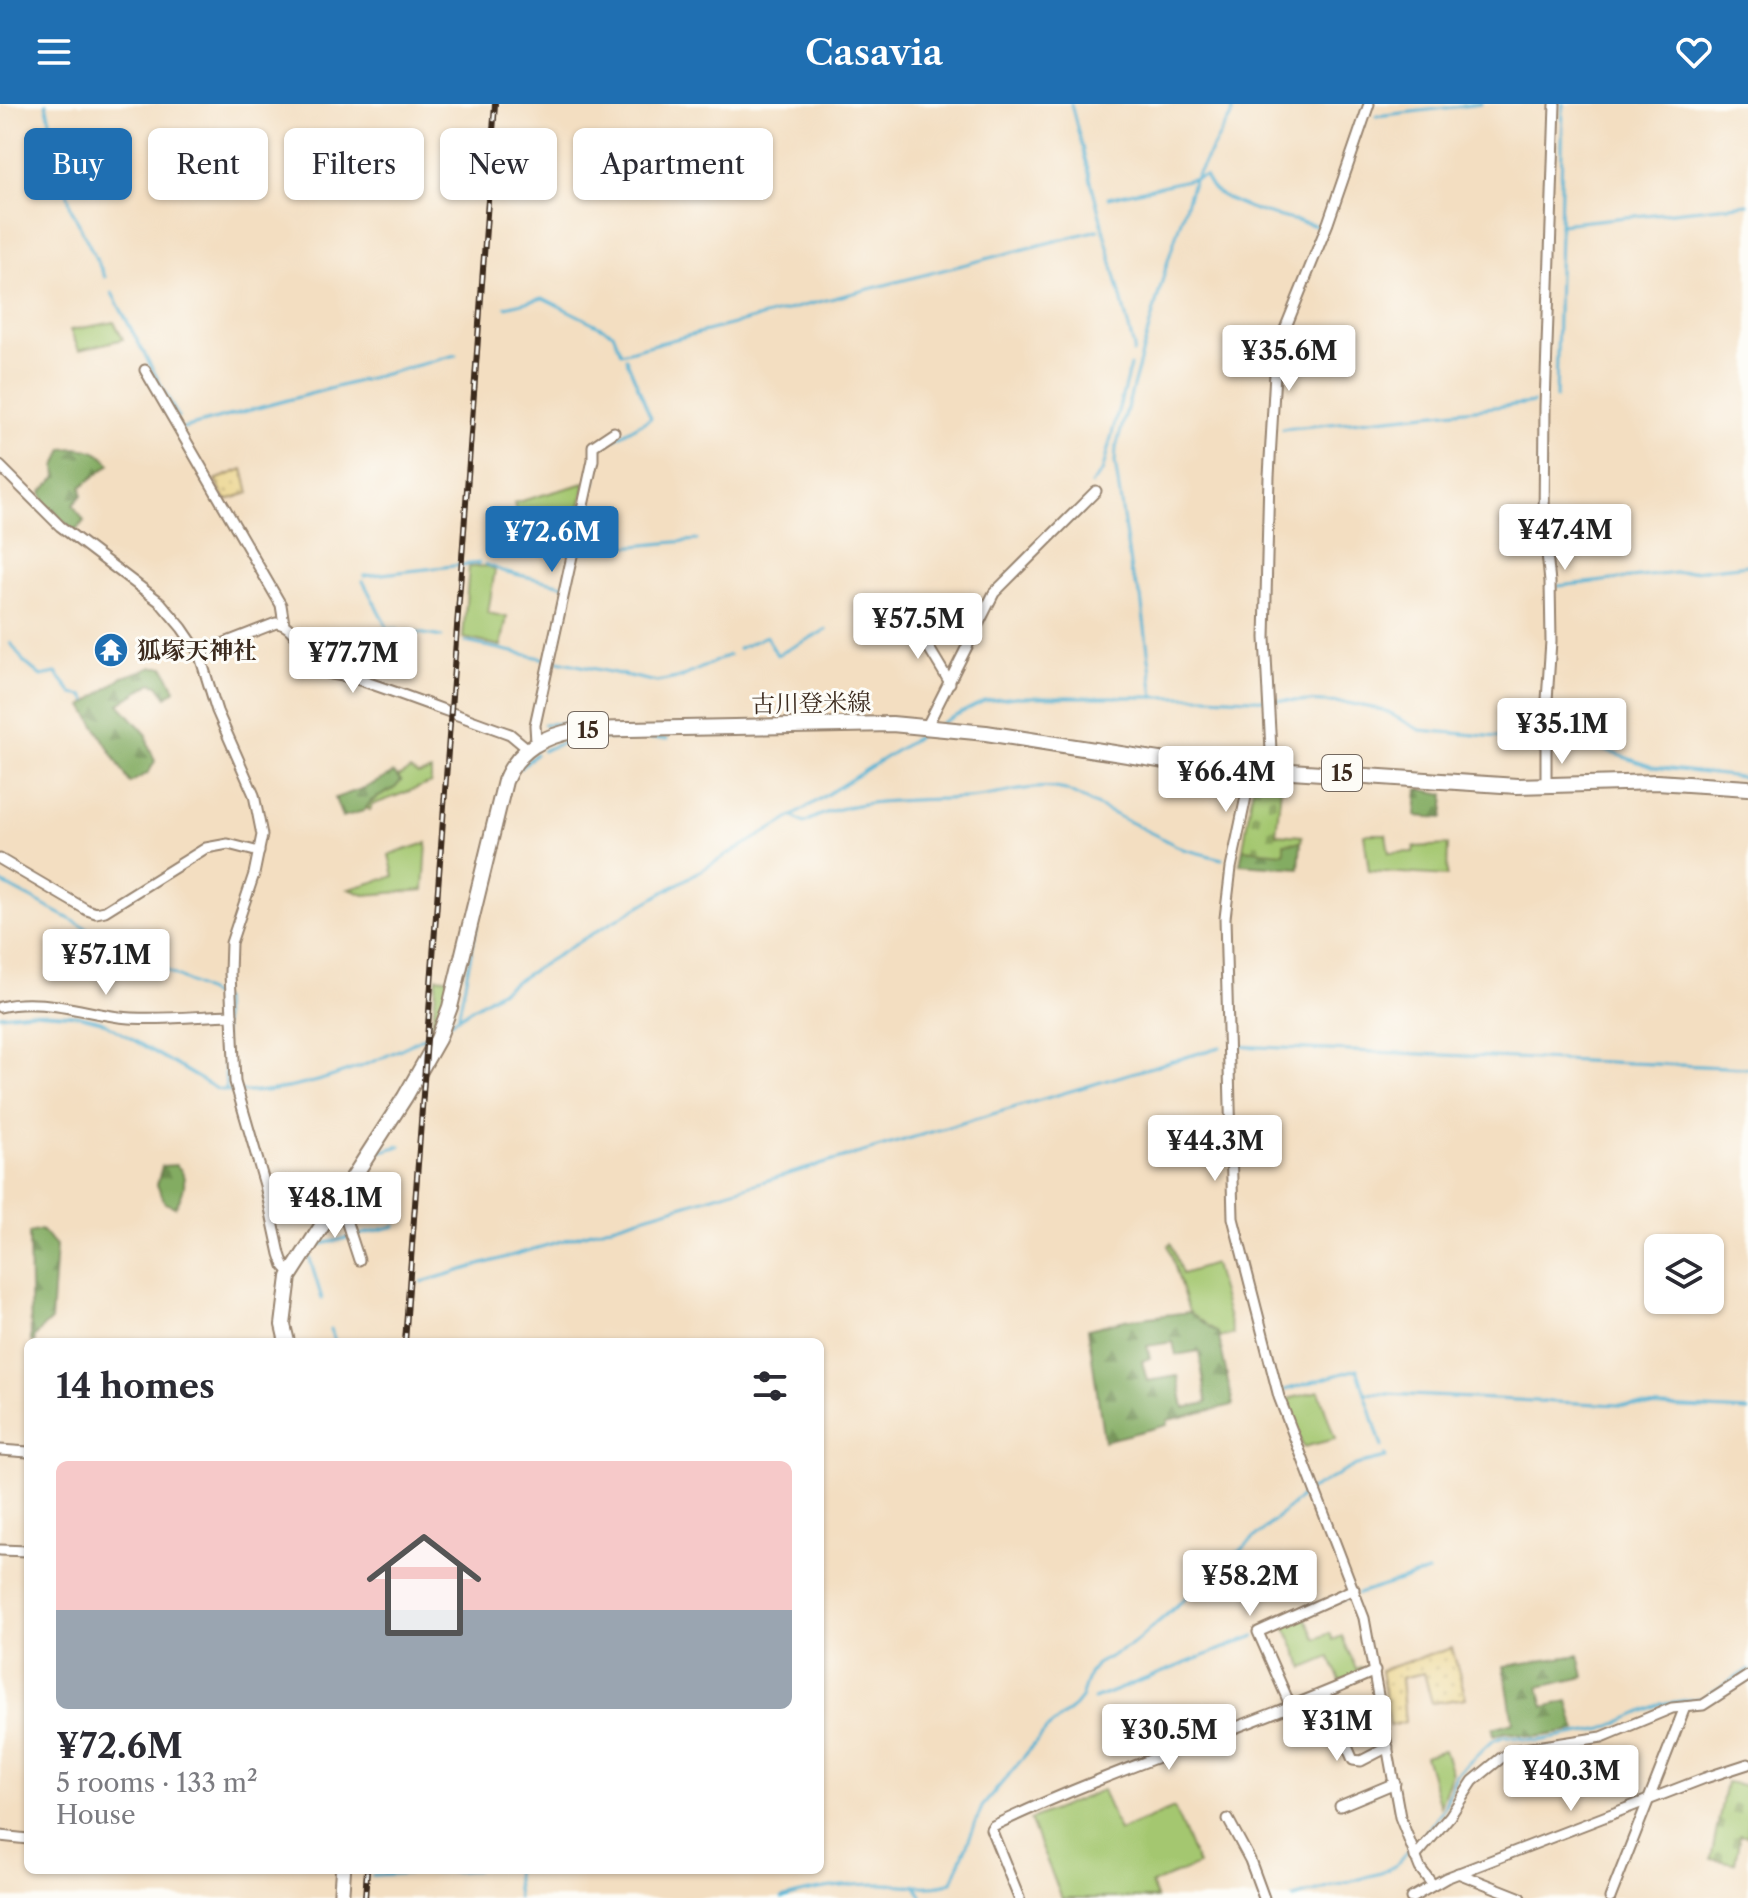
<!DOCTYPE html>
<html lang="en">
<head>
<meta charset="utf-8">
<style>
  body { margin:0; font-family:"Libre Caslon Text","Noto Serif JP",serif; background:#f7f7f7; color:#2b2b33; height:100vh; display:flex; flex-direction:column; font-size:30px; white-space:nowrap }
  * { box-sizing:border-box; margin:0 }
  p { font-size:26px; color:#7c7c81 }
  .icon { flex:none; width:44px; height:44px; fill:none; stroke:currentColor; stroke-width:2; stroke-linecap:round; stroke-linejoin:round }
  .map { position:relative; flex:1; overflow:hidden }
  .side { position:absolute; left:24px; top:1234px; width:800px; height:536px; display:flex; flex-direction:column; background:#fff; border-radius:12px; box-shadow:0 2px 6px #0004 }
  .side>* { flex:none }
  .guide { position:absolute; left:24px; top:24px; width:800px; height:72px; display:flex; gap:16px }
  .controls { position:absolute; left:1644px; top:1130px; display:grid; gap:16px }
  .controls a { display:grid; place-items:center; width:80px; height:80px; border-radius:12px; background:#fff; box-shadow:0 2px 6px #0004; font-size:40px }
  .price { position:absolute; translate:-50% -68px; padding:0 18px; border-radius:8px; background:#fff; color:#222; font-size:26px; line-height:52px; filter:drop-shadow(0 2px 4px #0008) }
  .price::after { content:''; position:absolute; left:50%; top:48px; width:24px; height:18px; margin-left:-12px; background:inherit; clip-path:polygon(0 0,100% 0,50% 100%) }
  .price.current { background:#1f6fb2; color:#fff }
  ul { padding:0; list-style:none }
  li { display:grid; align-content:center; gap:16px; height:424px; padding:0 32px }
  li span { display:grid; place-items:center; height:248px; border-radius:12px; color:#555 }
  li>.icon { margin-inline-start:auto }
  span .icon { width:144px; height:144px; fill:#fffc; stroke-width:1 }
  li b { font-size:34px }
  h2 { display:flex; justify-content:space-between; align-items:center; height:96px; padding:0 32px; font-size:34px }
  .chip { padding:0 28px; border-radius:12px; background:#fff; box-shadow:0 2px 6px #0004; font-size:28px; line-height:72px }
  .chip.current { background:#1f6fb2; color:#fff }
  header { display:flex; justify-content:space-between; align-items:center; height:104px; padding:0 32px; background:#1f6fb2; color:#fff; font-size:36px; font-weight:600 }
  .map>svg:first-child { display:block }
  .grass { fill:#a4c770; stroke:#707847; stroke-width:2 }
  .forest { fill:url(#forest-firs); stroke:#5f6b40; stroke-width:2; fill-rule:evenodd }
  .sand { fill:url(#sand-dots); stroke:#94825e; stroke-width:2 }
  .cemetery { fill:url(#cemetery-stones); stroke:#707847; stroke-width:2 }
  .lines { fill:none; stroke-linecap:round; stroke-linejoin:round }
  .stream { stroke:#54b1d2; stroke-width:3 }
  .minor-casing { stroke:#978470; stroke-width:13 }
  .primary-casing { stroke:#978470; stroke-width:18 }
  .minor { stroke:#fff; stroke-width:9 }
  .primary { stroke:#fff; stroke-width:14 }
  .rail-casing { stroke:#3b2a1e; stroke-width:6 }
  .rail { stroke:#fdfcf7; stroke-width:3; stroke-dasharray:9; stroke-linecap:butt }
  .labels { text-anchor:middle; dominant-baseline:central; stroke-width:6; stroke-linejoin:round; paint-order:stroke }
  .shield { fill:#fdfcf7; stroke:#75695f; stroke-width:2 }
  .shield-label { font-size:22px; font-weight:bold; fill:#3b2a1e }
  .poi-label { font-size:24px; font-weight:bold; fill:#3b2a1e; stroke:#fdfcf7; text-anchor:start }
  .street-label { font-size:24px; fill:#3b2a1e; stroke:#fdfcf7 }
</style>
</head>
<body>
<header><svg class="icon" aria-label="menu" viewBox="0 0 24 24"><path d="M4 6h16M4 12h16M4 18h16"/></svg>Casavia<svg class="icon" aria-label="heart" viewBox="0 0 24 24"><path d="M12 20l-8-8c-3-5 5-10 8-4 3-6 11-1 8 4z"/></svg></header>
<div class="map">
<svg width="1748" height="1794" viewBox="0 0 1748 1794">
  <defs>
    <pattern id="forest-firs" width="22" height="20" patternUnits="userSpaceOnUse" patternTransform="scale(2)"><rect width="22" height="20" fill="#83ac62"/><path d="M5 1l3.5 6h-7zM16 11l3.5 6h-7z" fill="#6c8c50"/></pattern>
    <pattern id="sand-dots" width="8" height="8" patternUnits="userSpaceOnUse" patternTransform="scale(2)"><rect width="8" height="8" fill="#eeda9e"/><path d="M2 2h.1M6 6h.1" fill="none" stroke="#cdbb88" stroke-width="1.8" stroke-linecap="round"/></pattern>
    <pattern id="cemetery-stones" width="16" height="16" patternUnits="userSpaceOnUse" patternTransform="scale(2)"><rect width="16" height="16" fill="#a4c770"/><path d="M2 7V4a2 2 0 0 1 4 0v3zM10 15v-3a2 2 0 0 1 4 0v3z" fill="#87a25b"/></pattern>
  </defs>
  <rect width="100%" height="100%" fill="#fdfcf7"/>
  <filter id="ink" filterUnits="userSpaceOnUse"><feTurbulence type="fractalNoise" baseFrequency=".0125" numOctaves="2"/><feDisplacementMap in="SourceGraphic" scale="16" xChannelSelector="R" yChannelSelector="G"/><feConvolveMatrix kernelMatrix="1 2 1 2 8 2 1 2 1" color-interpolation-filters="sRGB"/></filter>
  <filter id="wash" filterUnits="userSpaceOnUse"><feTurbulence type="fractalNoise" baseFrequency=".006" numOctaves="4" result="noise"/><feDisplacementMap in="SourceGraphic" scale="32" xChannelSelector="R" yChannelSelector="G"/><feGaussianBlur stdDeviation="1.8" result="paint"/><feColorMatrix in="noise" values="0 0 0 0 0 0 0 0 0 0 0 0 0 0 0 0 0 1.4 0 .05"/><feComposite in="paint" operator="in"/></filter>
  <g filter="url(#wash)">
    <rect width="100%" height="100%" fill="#f3dec1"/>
    <g class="grass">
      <path d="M114,218L123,235L79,246L70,226Z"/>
      <path d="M585,379L580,404L543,416L550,443L525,448L514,399Z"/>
      <path d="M488,462L495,466L488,509L507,513L501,542L463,534L469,463Z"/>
      <path d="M410,666L418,671L431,667V679L372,701L370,706L366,704C375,691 391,688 401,677L398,673Z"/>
      <path d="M1364,730H1386L1389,749L1413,748L1414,743L1448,741L1447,772L1369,767Z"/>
      <path d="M427,739L424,786L365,791L349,785L394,772L389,751Z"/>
      <path d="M437,873L452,875L440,921L432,925Z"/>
      <path d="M1171,1139L1182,1170L1214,1160L1233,1230L1219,1234L1218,1229L1189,1208L1168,1141Z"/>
      <path d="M1319,1287L1335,1335L1303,1343L1284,1296Z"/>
      <path d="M1305,1513L1316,1535L1330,1529L1333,1536L1342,1532L1356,1565L1361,1563L1363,1567L1340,1577L1330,1553L1304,1564L1285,1522Z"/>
      <path d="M1444,1646L1452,1669L1440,1702L1425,1652Z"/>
      <path d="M1102,1686L1119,1727L1174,1704L1198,1761L1151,1780L1157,1794H1062L1030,1716Z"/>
    </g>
    <g class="forest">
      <path d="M77,344C92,346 100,347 110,360L81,383L82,391L73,401L84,417L75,428L44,399L41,388L57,373L56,362L63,345Z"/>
      <path d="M153,563H164L175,586L167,593L158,581L152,579L119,600L147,631L148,640L155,657L149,668L130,679L83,602L123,573Z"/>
      <path d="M394,669L401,677L395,684L371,697L364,707L342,713L335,694L367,683Z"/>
      <path d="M1418,685L1445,690L1443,714L1416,712Z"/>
      <path d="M1301,738L1299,764L1240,760L1243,745L1283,749L1284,739Z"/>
      <path d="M176,1061C190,1072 184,1090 175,1103L165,1099L157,1081L162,1062Z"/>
      <path d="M41,1126L56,1142L51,1217L44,1222L34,1235L35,1238H31L29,1129Z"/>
      <path d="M1189,1208L1218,1229L1233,1301L1168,1316L1167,1321L1104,1337L1088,1225L1125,1216ZM1173,1238L1176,1251L1199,1247L1207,1299L1184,1304L1178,1272L1147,1277L1142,1257L1150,1254L1147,1242Z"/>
      <path d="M1579,1551L1584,1573L1539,1583L1544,1603L1568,1597L1576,1627L1535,1633L1505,1628L1494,1632L1493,1624L1513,1618L1504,1562Z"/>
    </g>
    <g class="sand">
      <path d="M243,365L249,389L226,396L215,376Z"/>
      <path d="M1452,1544L1466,1594L1432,1599L1424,1569L1401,1574L1405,1618L1390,1622L1381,1566Z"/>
    </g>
    <g class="cemetery">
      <path d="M1259,673H1282L1276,730L1302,732L1301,738L1284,739V749L1243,745L1254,676Z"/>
      <path d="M1726,1678L1748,1682V1733L1740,1731L1735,1759L1711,1755Z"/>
    </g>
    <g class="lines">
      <g class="stream">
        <path d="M46,0L71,104L105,173"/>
        <path d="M1071,0L1134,244L1133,249"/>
        <path d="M1376,12L1481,0"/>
        <path d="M1108,94L1205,72C1208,77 1211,84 1215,87C1238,105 1289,115 1317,122"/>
        <path d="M1560,120L1748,100"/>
        <path d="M112,189L178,313"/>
        <path d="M506,203L543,194L613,229L621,249L1098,126"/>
        <path d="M1556,294L1563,0"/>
        <path d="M183,324L456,251"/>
        <path d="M1282,325L1533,299"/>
        <path d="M595,379L600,343L651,314L626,254"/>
        <path d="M1091,380L1102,368L1130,262"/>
        <path d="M581,447L697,436"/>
        <path d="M486,460L502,467L563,481"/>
        <path d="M364,472L480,459"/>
        <path d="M363,477L388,525H398"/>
        <path d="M1558,482L1748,461"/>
        <path d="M406,527L442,533"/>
        <path d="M466,538L546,555"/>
        <path d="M11,539L24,558L41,572L56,569L73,590L84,592L87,597"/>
        <path d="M738,545L766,532L777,551L826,526"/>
        <path d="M558,557L657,578L682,573L729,551"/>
        <path d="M1154,593L1141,493L1131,468L1115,358L1116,344L1166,163L1193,78L1232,10V0"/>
        <path d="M941,619L984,597L1015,593H1206L1347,599L1383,606L1420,626L1576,640L1595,643L1653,663L1748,674"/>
        <path d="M544,620L576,619"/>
        <path d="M543,647C574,629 631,635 667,635"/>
        <path d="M520,664L536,650"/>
        <path d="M792,712L804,719C851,692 915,697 968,694C1001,692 1033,678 1066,686L1183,745L1222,755"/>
        <path d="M0,778L222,896L226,987"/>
        <path d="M0,911L31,908L77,911L101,917L217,985C282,999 380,959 435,927"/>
        <path d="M458,914L477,820"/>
        <path d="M449,919L585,834L782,719L924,629"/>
        <path d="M1236,942L1748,964"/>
        <path d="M345,1099L379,1048L400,1042"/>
        <path d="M331,1121L318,1141L347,1134"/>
        <path d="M359,1131L395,1122"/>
        <path d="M309,1152L322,1195"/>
        <path d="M422,1178L1220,943"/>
        <path d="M331,1225L335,1238"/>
        <path d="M1285,1286L1357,1265L1365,1289"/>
        <path d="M1382,1343L1365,1289L1748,1307"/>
        <path d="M1358,1490L1428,1468"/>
        <path d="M1329,1501L1351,1492"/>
        <path d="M1094,1595L1255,1532"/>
        <path d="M1416,1742L1444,1704L1456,1671L1492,1637L1505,1632L1538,1637L1604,1625L1660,1600L1703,1594L1748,1566"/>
        <path d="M515,1766L518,1794"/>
        <path d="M372,1771L476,1766"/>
        <path d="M915,1781L923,1794"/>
        <path d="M782,1794C813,1784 850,1780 883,1780C905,1780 931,1786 952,1778L982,1703L1046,1626L1072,1605L1081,1594L1089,1570L1097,1560L1133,1540L1308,1387L1356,1361L1386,1354L1385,1351"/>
        <path d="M1293,1794L1381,1769L1396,1761L1409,1746"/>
      </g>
    </g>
  </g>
  <g filter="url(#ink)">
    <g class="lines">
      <g class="minor-casing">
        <g id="minor">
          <path d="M145,266L281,501L284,520"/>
          <path d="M0,362L60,422L160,498L182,524L199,549L217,607L254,691L262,731L254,770L231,839L230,869L235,978L265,1081L280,1150L284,1162L291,1170"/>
          <path d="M914,519L950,579"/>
          <path d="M199,549L276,519C301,521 299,557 320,567C331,572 345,571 357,575C408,592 459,612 510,630L528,645"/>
          <path d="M927,622L994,489L1096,387"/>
          <path d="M536,638L535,621L593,356V342L614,328"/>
          <path d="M1252,664L1231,764L1225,814L1233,1114L1279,1293L1364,1514L1400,1713L1420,1764L1432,1780"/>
          <path d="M1272,665L1265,534L1269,372L1275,269L1283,230L1328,119L1369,0"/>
          <path d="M1546,682V611L1551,537L1550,478L1544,421L1545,302L1555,0"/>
          <path d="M0,755L87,806L96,809L105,807L206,744L228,740L259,748"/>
          <path d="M0,903C38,893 81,908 119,913C154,917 196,912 232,911"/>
          <path d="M335,1099L342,1104L359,1156"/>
          <path d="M0,1346L28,1348"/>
          <path d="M0,1446L28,1447"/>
          <path d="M1324,1590L1353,1656L1361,1657L1388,1643"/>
          <path d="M1291,1603L1258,1528L1354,1485"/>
          <path d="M1340,1702L1395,1679"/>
          <path d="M1228,1715L1250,1756L1264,1794"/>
          <path d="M0,1732L28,1735"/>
          <path d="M1415,1753L1450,1712L1473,1677L1501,1654L1517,1646L1602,1633L1672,1604L1703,1601L1748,1572"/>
          <path d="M1458,1769L1521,1794"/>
          <path d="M1019,1794L991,1725L993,1722C1116,1663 1250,1623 1375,1567"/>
          <path d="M1411,1794L1446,1774L1705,1674L1748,1660"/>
          <path d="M1610,1794L1685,1603"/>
        </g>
      </g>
      <g class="primary-casing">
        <g id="primary">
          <path d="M287,1238L283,1221L289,1173L405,993L438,935L450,903L505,677C518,645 544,632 577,626L892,620L986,629L1185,660L1517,682L1657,678L1748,684"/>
          <path d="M341,1794L343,1766"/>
        </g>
      </g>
      <use href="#minor" class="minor"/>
      <use href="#primary" class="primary"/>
      <g class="rail-casing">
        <g id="rail">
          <path d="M405,1238L495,0"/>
          <path d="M365,1794L367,1766"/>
        </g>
      </g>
      <use href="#rail" class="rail"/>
    </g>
  </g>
  <defs>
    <g id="temple-disc" transform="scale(1.8)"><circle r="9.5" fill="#1f6fb2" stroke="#fdfcf7"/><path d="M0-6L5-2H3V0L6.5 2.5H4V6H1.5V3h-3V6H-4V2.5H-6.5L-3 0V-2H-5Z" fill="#fff"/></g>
  </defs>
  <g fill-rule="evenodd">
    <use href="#temple-disc" x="111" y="546"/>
  </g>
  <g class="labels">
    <g class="shield">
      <rect x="568" y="608" width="40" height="36" rx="6"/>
      <rect x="1322" y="651" width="40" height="36" rx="6"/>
    </g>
    <g class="shield-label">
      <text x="588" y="626">15</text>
      <text x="1342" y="669">15</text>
    </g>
    <g class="poi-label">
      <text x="137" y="546">狐塚天神社</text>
    </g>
    <g class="street-label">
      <text transform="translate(811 599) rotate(-1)">古川登米線</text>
    </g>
  </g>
</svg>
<div class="controls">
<a><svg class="icon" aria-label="layers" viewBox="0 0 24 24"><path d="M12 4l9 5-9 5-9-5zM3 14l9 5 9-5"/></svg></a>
</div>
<b class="price" style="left:1289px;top:289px">¥35.6M</b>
<b class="price" style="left:1565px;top:468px">¥47.4M</b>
<b class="price current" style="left:552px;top:470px">¥72.6M</b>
<b class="price" style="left:918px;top:557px">¥57.5M</b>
<b class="price" style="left:353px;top:591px">¥77.7M</b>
<b class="price" style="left:1562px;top:662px">¥35.1M</b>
<b class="price" style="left:1226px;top:710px">¥66.4M</b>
<b class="price" style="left:106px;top:893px">¥57.1M</b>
<b class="price" style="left:1215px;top:1079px">¥44.3M</b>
<b class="price" style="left:335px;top:1136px">¥48.1M</b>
<b class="price" style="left:1250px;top:1514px">¥58.2M</b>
<b class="price" style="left:1337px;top:1659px">¥31M</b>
<b class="price" style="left:1169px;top:1668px">¥30.5M</b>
<b class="price" style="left:1571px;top:1709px">¥40.3M</b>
<div class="guide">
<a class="chip current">Buy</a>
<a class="chip">Rent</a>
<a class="chip">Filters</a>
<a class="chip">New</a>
<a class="chip">Apartment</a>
</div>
<section class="side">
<h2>14 homes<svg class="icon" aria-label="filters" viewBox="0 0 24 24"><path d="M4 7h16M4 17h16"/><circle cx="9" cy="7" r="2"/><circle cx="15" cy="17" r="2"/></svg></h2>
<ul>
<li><span style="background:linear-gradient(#f6c9c9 60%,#9aa5b1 0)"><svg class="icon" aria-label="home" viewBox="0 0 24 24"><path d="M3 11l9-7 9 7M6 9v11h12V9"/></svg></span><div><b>¥72.6M</b><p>5 rooms · 133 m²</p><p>House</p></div></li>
</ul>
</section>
</div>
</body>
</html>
